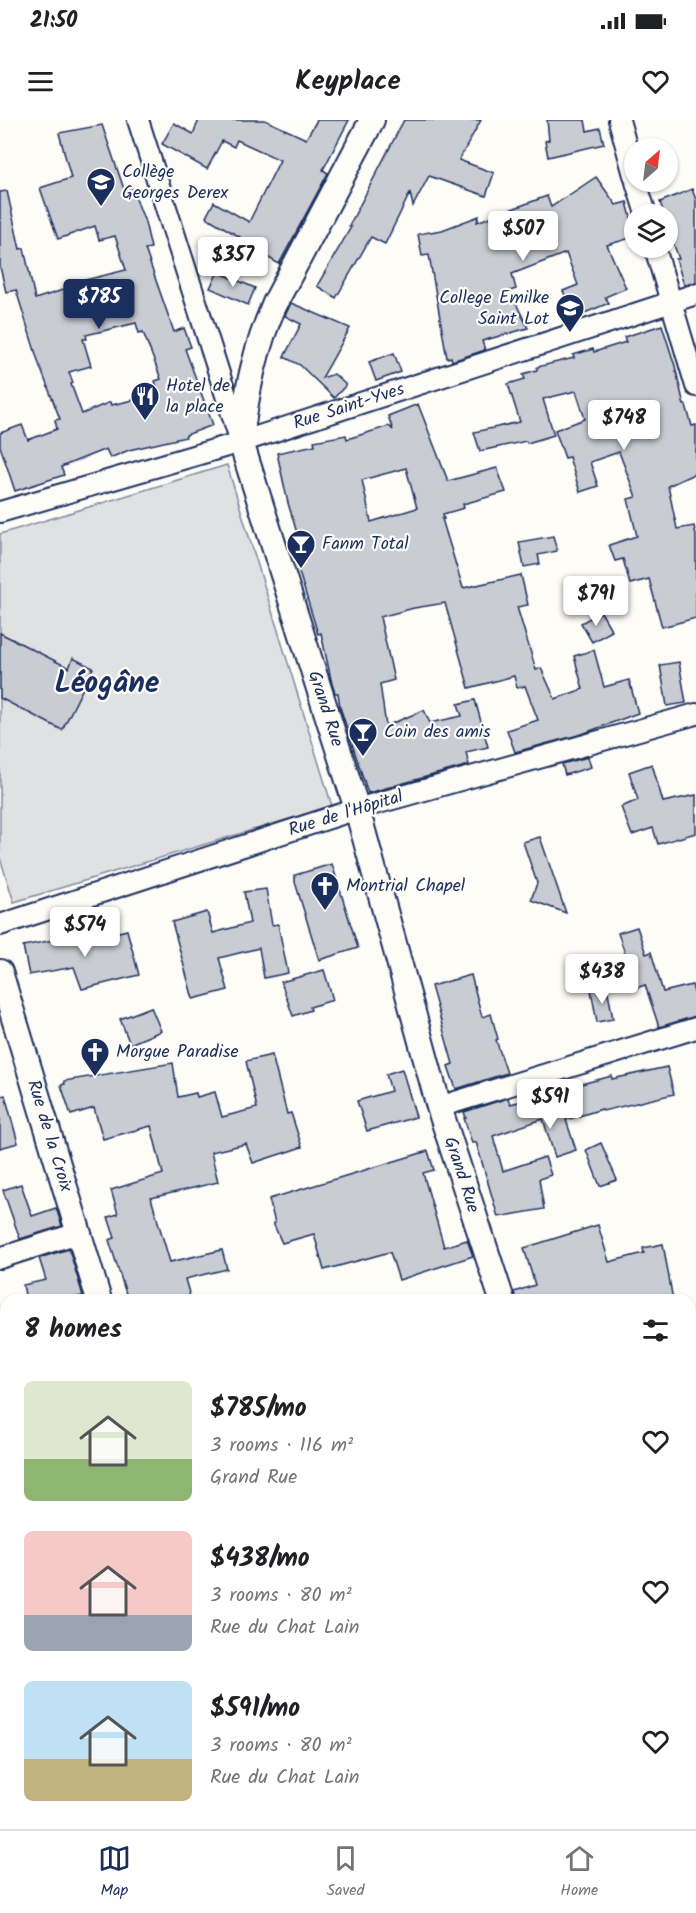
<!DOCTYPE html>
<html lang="en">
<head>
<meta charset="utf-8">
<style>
  body { margin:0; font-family:Kalam,sans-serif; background:#f2f2f2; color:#202124; height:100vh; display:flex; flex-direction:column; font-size:22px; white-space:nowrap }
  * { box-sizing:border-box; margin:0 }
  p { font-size:20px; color:#757577 }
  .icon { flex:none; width:33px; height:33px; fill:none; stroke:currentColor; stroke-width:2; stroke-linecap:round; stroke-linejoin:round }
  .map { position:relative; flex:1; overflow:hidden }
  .sheet { position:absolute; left:0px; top:1174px; width:696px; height:536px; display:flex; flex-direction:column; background:#fff; border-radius:18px 18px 0 0; box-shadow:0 2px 4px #0004 }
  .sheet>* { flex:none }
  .needle { width:39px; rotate:28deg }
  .tools { position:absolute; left:624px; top:18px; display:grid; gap:12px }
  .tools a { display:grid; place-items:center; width:54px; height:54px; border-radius:50%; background:#fff; box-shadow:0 2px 4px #0004; font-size:30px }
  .price { position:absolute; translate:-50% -51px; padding:0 14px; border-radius:6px; background:#fff; color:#222; font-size:20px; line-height:39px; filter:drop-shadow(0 2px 3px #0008) }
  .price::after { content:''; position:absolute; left:50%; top:36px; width:18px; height:14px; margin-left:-9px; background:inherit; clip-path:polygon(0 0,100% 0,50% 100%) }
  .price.on { background:#1b2f5e; color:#fff }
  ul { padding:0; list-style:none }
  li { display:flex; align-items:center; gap:18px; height:150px; padding:0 24px }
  li span { display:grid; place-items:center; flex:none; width:168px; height:120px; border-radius:9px; color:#555 }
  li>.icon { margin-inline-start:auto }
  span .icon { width:72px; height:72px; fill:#fffc; stroke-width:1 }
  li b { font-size:26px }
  h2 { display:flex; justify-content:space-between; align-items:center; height:72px; padding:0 24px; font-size:26px }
  .status { display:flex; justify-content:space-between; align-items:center; height:42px; padding:0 30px; background:#fff; direction:ltr }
  .status svg { height:16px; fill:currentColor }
  header { display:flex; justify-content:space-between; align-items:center; height:78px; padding:0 24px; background:#fff; font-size:27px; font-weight:600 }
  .dock { display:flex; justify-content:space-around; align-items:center; height:84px; border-top:2px solid #e0e0e0; background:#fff; font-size:16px; color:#757577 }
  .dock a { display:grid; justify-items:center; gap:3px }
  .dock .on { color:#1b2f5e }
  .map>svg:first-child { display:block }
  .green { fill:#e0e1e3; stroke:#7e88a0; stroke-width:1.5 }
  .building { fill:#c9ccd3; stroke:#1b2f5e; stroke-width:1.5; fill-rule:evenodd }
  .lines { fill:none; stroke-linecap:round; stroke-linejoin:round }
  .minor-casing { stroke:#1b2f5e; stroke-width:24 }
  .tertiary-casing { stroke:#1b2f5e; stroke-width:28 }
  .minor { stroke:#fdfcf7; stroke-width:20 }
  .tertiary { stroke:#fdfcf7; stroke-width:24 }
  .labels { text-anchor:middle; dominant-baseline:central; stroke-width:4.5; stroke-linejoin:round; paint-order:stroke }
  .poi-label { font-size:18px; fill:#1b2f5e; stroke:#fdfcf7; text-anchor:start }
  .street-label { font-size:18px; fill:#1b2f5e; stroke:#fdfcf7 }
  .town-label { font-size:30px; font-weight:bold; fill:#1b2f5e; stroke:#fdfcf7 }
</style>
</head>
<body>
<div class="status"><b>21:50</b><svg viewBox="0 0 49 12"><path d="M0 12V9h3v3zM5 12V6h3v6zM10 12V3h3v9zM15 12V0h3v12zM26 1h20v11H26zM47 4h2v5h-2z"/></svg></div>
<header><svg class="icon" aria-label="menu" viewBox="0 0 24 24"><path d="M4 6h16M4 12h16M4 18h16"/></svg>Keyplace<svg class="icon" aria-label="heart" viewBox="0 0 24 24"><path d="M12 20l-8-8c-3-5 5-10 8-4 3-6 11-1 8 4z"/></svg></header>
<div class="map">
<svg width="696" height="1709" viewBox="0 0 696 1709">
  <rect width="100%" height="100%" fill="#fdfcf7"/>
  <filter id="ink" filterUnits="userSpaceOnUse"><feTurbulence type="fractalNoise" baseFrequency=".0167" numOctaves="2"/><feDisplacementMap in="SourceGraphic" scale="12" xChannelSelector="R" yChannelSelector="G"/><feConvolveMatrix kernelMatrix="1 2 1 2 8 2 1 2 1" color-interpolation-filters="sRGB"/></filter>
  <g filter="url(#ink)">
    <path class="green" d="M227,345L332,686L14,782L0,738V414Z"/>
    <g class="building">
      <path d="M199,0H265L306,19L317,0H349L323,50L328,53L279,144L238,120L240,117L206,97L214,82L249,102L280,40L237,20L234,27L222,21L207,49L162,24L174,3L193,14Z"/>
      <path d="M404,0H481L459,40L494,53L486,76L429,56L413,86L410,73L385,124L371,117L336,178L317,166L351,107L349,106Z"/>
      <path d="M547,0H585L587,11L600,8L604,24L548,37L545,21L549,20Z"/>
      <path d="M102,5L124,69L131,66L145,102L151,128L145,129L174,212L184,208L191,227L185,229L213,305L186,315V317L129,330L110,338L106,329L61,347L64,355L15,371L0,326V313L22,305L28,320L57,309L55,300L60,299L39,244L16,170L6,172L0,147V72L7,71L20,129L24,128L35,179L66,169L65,165L126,150L115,116L99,120L95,106L58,119L40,68L71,58L59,13ZM136,203L139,213L143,212L161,259L155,261L159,274L111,285L110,282L82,294L71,264L73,263L69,252L91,246L83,219H87L86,215Z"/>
      <path d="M596,57L616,85L627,82L634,110V117L607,125L626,168L605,177L609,183L575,197L563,171L578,165L566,133L512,154L516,169L510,171L528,208L482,221L485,230L452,241L451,237L447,238L429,135L422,136L418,114L442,110L479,96L477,102L547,76L551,87Z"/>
      <path d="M692,69L696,80V162L684,165L676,139H679L668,108V94H664L660,82Z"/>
      <path d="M218,152L255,168L248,185L210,168Z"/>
      <path d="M291,183L350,208L322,258L334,254L346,265L334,278L300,245L284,237L301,204L285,196Z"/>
      <path d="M662,205L675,246L684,285H686L692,306L696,305V353L668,366L677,409L694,406L696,415V498L662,507L649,459L630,464L623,439L615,441L609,425L637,416L628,379L636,377L619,332L590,342L598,366L580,372L569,337L565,338L555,310L585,299L576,271L543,279L554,315L527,323L526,321L480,331L474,312L520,302L508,264L525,259L523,254L537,250V247L574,238L573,235L593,229L594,232L626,222L624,217Z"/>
      <path d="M394,233L401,252L376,261L369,242Z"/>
      <path d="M418,284L448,361L497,348L506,372L463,384L464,388L443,394L444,399H442L463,468L521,455L528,485L517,487L536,550L541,548L555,579L583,569L574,536L594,530L604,567L629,560L638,593L582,614L515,632L507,610L538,600L525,566L517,568L514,556L469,568L445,483L414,488L380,497L394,560L380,564L386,606L424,590L430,603L462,596L458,584L475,580L488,627L466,632L469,645L368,673L340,587L338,573H335L332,564L321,513L318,514L291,426L300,423L288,383L277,333L315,325L314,321L346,315L347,319L389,306L393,310L388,296ZM406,348L417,388L371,402L362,360Z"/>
      <path d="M553,416L557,431L538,435L540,444L524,447L519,422Z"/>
      <path d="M601,492L612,511L592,522L581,503Z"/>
      <path d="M0,513L69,548L73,538L93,548L62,610L0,578Z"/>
      <path d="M679,542L686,583L667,586L660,545Z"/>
      <path d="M588,637L591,647L565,655L562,644Z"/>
      <path d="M652,644L663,682L696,675V713L658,724L653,708L632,715L621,687L638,680L629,652Z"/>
      <path d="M540,717L566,793L531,780L537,763L523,722Z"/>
      <path d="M332,744L358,828L319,840L295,762V755Z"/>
      <path d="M266,769L272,805L278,804L288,853L264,858L259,828L219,838L228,870L193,879L172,802L207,792L213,813L250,803L244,772Z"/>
      <path d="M637,807L646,834L651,832L663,872L692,865L696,880V896L659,907L645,865L633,869L624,840L627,839L618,813Z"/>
      <path d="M127,810L139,855L82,869L74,847L29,855L23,826L58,819L81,812L83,821Z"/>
      <path d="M324,850L333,880L310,887L311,890L293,896L281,862Z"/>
      <path d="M471,855L482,897L491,894L498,919L496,920L507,953L456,969L448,946L453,944L431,866Z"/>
      <path d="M607,867L613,899L597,902L591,870Z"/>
      <path d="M151,887L161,911L130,924L120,899Z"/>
      <path d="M272,935L287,994L291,993L302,1027L253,1043L246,1024L211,1032L218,1062L151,1078L170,1142L222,1130L227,1149L185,1159L191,1180H128L109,1120L115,1118L108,1097L118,1094L111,1070L163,1054L151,1006L103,1019L94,988L71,995L61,965L65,964L64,961L173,943L178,977L196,973L197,977L215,972L222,997L257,988L246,941Z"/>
      <path d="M667,947L674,974L603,991L602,989L566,1000L576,1030L555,1037L543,999L493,1016L503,1051L545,1037L551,1055L539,1059L544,1089L498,1097L476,1022L472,1023L464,998H466L464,992L508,978L510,984L563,971L562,969L612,956V959Z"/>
      <path d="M402,949L416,997L367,1011L357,981L391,971L386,954Z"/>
      <path d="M5,975L18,1023L0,1028V976Z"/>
      <path d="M601,1023L617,1060L600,1066L586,1030Z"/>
      <path d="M428,1031L434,1050L423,1053L444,1127L467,1120L473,1136L399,1160L390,1132L324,1150L314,1114L282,1123L273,1103H275L269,1079Z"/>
      <path d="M21,1064L32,1096L56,1088L62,1106L20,1119L3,1070Z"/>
      <path d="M598,1105L609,1142L644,1133L643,1128L663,1124L673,1180H516L514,1172L535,1165L524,1128Z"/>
      <path d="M69,1129L83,1176L61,1180H26L23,1165L46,1160L39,1138Z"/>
    </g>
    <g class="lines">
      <g class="minor-casing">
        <g id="minor">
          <path d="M138,0L240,319"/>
          <path d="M619,0L634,55"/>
          <path d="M636,62L646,94"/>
          <path d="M655,128L696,266"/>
          <path d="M0,392L241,322L696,174"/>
          <path d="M0,805L357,689L696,594"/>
          <path d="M439,987L696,908"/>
          <path d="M0,1138L78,1113"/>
          <path d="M690,1225L696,1223"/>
          <path d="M0,1435L6,1433"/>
          <path d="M690,1534L696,1533"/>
          <path d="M93,1709L110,1704"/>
        </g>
      </g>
      <g class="tertiary-casing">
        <g id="tertiary">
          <path d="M372,0L275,183C255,229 246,272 241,322L357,689L439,987L502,1180"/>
          <path d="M0,852L99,1180"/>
          <path d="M256,1704L258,1709"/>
          <path d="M664,1704L666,1709"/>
        </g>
      </g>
      <use href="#minor" class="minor"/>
      <use href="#tertiary" class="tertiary"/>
    </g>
  </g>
  <defs>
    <g id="school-pin" transform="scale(1.5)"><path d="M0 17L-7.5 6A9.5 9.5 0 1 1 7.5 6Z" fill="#1b2f5e" stroke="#fdfcf7"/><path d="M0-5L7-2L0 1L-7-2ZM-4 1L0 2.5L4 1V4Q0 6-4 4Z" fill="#fff"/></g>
    <g id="restaurant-pin" transform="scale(1.5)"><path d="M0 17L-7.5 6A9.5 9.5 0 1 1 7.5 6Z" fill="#1b2f5e" stroke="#fdfcf7"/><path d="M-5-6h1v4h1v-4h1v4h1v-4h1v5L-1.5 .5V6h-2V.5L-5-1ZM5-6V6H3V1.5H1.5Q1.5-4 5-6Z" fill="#fff"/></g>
    <g id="bar-pin" transform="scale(1.5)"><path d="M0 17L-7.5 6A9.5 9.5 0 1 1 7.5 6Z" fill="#1b2f5e" stroke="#fdfcf7"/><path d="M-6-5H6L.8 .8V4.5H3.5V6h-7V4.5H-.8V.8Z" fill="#fff"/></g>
    <g id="church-pin" transform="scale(1.5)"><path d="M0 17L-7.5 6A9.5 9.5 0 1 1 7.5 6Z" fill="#1b2f5e" stroke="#fdfcf7"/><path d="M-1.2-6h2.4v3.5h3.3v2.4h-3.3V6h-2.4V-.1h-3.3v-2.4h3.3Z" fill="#fff"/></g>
  </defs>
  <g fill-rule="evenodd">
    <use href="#school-pin" x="101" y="62"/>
    <use href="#school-pin" x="570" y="188"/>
    <use href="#restaurant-pin" x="145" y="276"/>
    <use href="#bar-pin" x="301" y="424"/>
    <use href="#bar-pin" x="363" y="612"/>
    <use href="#church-pin" x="325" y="766"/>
    <use href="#church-pin" x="95" y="932"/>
  </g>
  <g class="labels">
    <g class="poi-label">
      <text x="122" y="52">Collège<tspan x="122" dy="21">Georges Derex</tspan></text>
      <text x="549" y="178" text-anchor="end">College Emilke<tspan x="549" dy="21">Saint Lot</tspan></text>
      <text x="166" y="266">Hotel de<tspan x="166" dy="21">la place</tspan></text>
      <text x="322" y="424">Fanm Total</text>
      <text x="384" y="612">Coin des amis</text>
      <text x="346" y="766">Montrial Chapel</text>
      <text x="116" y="932">Morgue Paradise</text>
    </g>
    <g class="street-label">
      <text transform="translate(349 287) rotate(-18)">Rue Saint-Yves</text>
      <text transform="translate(325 589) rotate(72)">Grand Rue</text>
      <text transform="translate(346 694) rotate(-17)">Rue de l'Hôpital</text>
      <text transform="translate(49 1016) rotate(73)">Rue de la Croix</text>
      <text transform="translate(461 1055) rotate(72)">Grand Rue</text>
    </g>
    <g class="town-label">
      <text x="107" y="564">Léogâne</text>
    </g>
  </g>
</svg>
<div class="tools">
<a><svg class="needle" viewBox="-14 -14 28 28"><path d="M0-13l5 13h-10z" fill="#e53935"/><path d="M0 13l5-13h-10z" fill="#757577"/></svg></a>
<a><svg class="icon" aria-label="layers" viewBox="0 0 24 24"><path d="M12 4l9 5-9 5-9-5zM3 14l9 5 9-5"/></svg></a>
</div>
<b class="price" style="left:523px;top:142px">$507</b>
<b class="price" style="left:233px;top:168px">$357</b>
<b class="price on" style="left:99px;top:210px">$785</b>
<b class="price" style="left:624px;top:331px">$748</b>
<b class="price" style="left:596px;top:507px">$791</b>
<b class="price" style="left:85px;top:838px">$574</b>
<b class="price" style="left:602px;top:885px">$438</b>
<b class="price" style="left:550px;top:1010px">$591</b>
<section class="sheet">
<h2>8 homes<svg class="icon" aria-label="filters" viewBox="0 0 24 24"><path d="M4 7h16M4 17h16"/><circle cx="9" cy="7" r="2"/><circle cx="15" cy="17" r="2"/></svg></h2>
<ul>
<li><span style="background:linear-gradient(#dfe7d0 65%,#8fb573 0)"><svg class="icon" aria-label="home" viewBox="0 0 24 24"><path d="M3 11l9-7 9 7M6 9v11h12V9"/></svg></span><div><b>$785/mo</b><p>3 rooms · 116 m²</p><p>Grand Rue</p></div><svg class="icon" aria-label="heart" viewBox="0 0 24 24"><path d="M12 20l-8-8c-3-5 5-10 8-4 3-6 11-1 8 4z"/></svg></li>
<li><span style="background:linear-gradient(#f6c9c9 70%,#9aa5b1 0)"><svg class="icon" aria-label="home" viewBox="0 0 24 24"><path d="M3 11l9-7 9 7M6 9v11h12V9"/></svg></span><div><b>$438/mo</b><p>3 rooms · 80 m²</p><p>Rue du Chat Lain</p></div><svg class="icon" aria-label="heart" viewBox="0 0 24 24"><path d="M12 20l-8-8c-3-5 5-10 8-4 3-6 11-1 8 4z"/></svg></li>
<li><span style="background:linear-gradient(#bfe0f5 65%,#c2b280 0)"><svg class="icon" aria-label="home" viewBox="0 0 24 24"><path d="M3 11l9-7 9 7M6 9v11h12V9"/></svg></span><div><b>$591/mo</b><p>3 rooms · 80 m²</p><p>Rue du Chat Lain</p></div><svg class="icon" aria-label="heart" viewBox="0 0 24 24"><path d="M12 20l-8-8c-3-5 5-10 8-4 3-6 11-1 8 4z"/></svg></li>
</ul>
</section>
</div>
<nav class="dock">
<a class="on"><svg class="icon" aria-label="map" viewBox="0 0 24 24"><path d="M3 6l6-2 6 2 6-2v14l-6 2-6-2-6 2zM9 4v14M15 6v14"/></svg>Map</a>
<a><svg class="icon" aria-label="saved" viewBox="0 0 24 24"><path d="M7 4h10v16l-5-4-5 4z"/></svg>Saved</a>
<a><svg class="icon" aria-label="home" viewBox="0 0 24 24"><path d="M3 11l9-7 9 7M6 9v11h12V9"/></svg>Home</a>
</nav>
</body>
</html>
